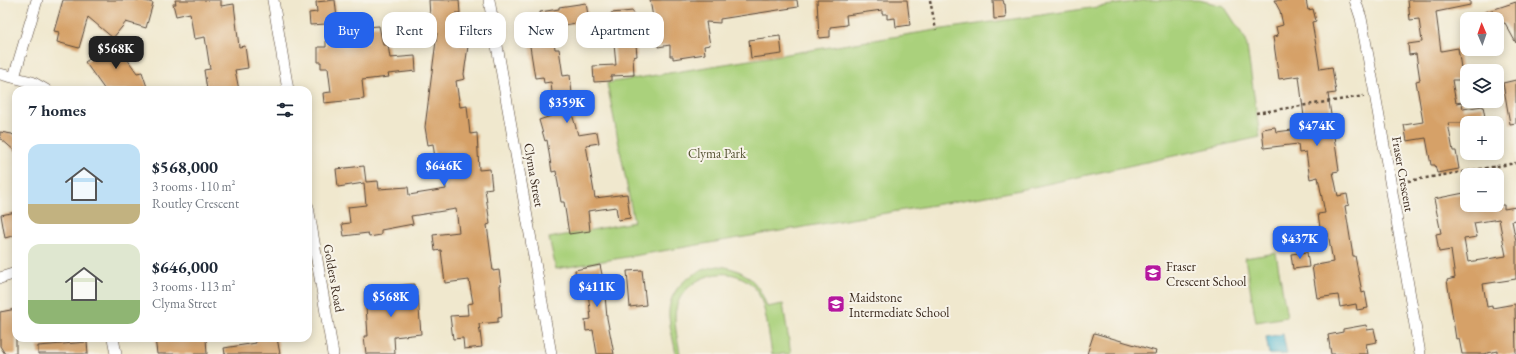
<!DOCTYPE html>
<html lang="en">
<head>
<meta charset="utf-8">
<style>
  body { margin:0; font-family:"EB Garamond",serif; background:#f2f2f3; color:#1f2937; height:100vh; display:flex; flex-direction:column; font-size:15px; white-space:nowrap }
  * { box-sizing:border-box; margin:0 }
  p { font-size:13px; color:#747a83 }
  .icon { flex:none; width:22px; height:22px; fill:none; stroke:currentColor; stroke-width:2; stroke-linecap:round; stroke-linejoin:round }
  .map { position:relative; flex:1; overflow:hidden }
  .sheet { position:absolute; left:12px; top:86px; width:300px; height:256px; display:flex; flex-direction:column; background:#fff; border-radius:12px; box-shadow:0 2px 10px #0003 }
  .sheet>* { flex:none }
  .top-card { position:absolute; left:324px; top:12px; width:380px; height:36px; display:flex; gap:8px }
  .needle { width:26px; rotate:358deg }
  .fabs { position:absolute; left:1460px; top:12px; display:grid; gap:8px }
  .fabs a { display:grid; place-items:center; width:44px; height:44px; border-radius:8px; background:#fff; box-shadow:0 2px 10px #0003; font-size:20px }
  .price { position:absolute; translate:-50% -34px; padding:0 9px; border-radius:8px; background:#2563eb; color:#fff; font-size:13px; line-height:26px; filter:drop-shadow(0 1px 2px #0008) }
  .price::after { content:''; position:absolute; left:50%; top:24px; width:12px; height:9px; margin-left:-6px; background:inherit; clip-path:polygon(0 0,100% 0,50% 100%) }
  .price.current { background:#222; color:#fff }
  ul { padding:0; list-style:none }
  li { display:flex; align-items:center; gap:12px; height:100px; padding:0 16px }
  li span { display:grid; place-items:center; flex:none; width:112px; height:80px; border-radius:12px; color:#555 }
  li>.icon { margin-inline-start:auto }
  span .icon { width:48px; height:48px; fill:#fffc; stroke-width:1 }
  li b { font-size:17px }
  h2 { display:flex; justify-content:space-between; align-items:center; height:48px; padding:0 16px; font-size:17px }
  .chip { padding:0 14px; border-radius:12px; background:#fff; box-shadow:0 2px 10px #0003; font-size:14px; line-height:36px }
  .chip.current { background:#2563eb; color:#fff }
  .map>svg:first-child { display:block }
  .green { fill:#aad17b; stroke:#727e4c }
  .water { fill:#51b7d0; stroke:#467077 }
  .building { fill:#d6a167; fill-rule:evenodd }
  .lines { fill:none; stroke-linecap:round; stroke-linejoin:round }
  .minor-casing { stroke:#564638; stroke-width:12 }
  .path { stroke:#564638; stroke-width:2.5; stroke-dasharray:3 3; stroke-linecap:butt }
  .minor { stroke:#fff; stroke-width:11 }
  .labels { text-anchor:middle; dominant-baseline:central; stroke-width:4; stroke-linejoin:round; paint-order:stroke }
  .park-label { font-size:13px; fill:#575435; stroke:#f7f3e8 }
  .street-label { font-size:13px; fill:#3b2a1e; stroke:#f7f3e8 }
  .poi-label { font-size:13px; fill:#3b2a1e; stroke:#f7f3e8; text-anchor:start }
</style>
</head>
<body>
<div class="map">
<svg width="1516" height="354" viewBox="0 0 1516 354">
  <rect width="100%" height="100%" fill="#f7f3e8"/>
  <filter id="ink" filterUnits="userSpaceOnUse"><feTurbulence type="fractalNoise" baseFrequency=".025" numOctaves="2"/><feDisplacementMap in="SourceGraphic" scale="8" xChannelSelector="R" yChannelSelector="G"/><feConvolveMatrix kernelMatrix="1 2 1 2 8 2 1 2 1" color-interpolation-filters="sRGB"/></filter>
  <filter id="wash" filterUnits="userSpaceOnUse"><feTurbulence type="fractalNoise" baseFrequency=".012" numOctaves="4" result="noise"/><feDisplacementMap in="SourceGraphic" scale="16" xChannelSelector="R" yChannelSelector="G"/><feGaussianBlur stdDeviation="0.9" result="paint"/><feColorMatrix in="noise" values="0 0 0 0 0 0 0 0 0 0 0 0 0 0 0 0 0 1.4 0 .05"/><feComposite in="paint" operator="in"/></filter>
  <g filter="url(#wash)">
    <rect width="100%" height="100%" fill="#f0e8ce"/>
    <g class="green">
      <path d="M1147,0H1199L1224,6L1246,40L1260,137L1010,192L556,269L549,238L634,222L607,83L936,30Z"/>
      <path d="M1276,253L1287,317L1256,322L1245,258Z"/>
      <path d="M719,266C745,269 759,282 767,307L783,304L791,354H772C769,337 766,305 757,291C737,261 688,273 677,305C672,321 678,338 680,354H676C674,342 670,329 669,317C667,288 693,269 719,266Z"/>
    </g>
    <path class="water" d="M1283,334L1287,354H1269L1266,337Z"/>
    <g id="blocks">
      <g class="building">
        <path d="M63,0H141L153,3L146,28L126,22L113,38L88,17L79,48L57,42L59,32L54,31Z"/>
        <path d="M175,0H221V6L234,4L239,47L245,46L248,68L235,70L239,90H207L204,70L210,69L205,37L194,39L190,13L176,16L173,4H176Z"/>
        <path d="M335,0L339,37H342L343,44L368,43L367,27L379,26L383,45H388L390,58L415,56L416,71L388,74L389,77L362,80L364,99L324,103L323,93L331,92L328,68H321V62H318V47H326V24L310,25L309,13L317,12L316,2Z"/>
        <path d="M429,0H459L460,13H456L457,23L453,44L468,46L464,74L465,79L456,81L460,107L467,106L470,134L477,133L479,170L490,169L492,188L485,189L490,224L487,225L493,271L499,270L501,285H500L502,317L498,318V322L479,324L482,347L464,349L463,338L453,339L450,316L468,315L467,304L473,303L469,280L445,283L441,250L435,251L433,235L459,232L456,209L411,216L413,224L381,230V235L369,237L368,233L344,236L342,224L350,223L348,207L366,205L364,183L338,187L336,169L364,166L366,182L378,181L379,189L408,187L409,195L446,189L443,157L435,158L433,144L428,145L425,127L437,33L431,34Z"/>
        <path d="M650,0H797L798,7L720,19V23L706,22L710,45L704,46L705,54L673,59V56H670V45L658,47Z"/>
        <path d="M817,0H907L910,25L896,27L895,18L887,19V14H882V10L846,15L847,25L830,27V37L819,38Z"/>
        <path d="M993,0H1003L1004,4H1005L1006,18L994,19Z"/>
        <path d="M1274,0H1306L1308,10L1313,9L1316,21L1312,22L1320,69L1332,67L1336,93L1328,94L1339,171L1333,172L1338,196L1347,194L1349,205L1345,206L1353,256H1355L1361,287L1362,293L1365,292L1368,308L1357,310L1356,304L1340,307L1338,295L1317,298L1312,266L1333,262L1328,233L1321,234L1318,214L1325,213L1318,177L1310,179L1306,152L1299,153L1298,144L1264,148L1262,129L1275,127L1276,132L1300,129L1298,118L1304,117L1299,76L1279,79L1273,37L1278,36L1276,27L1283,25L1280,11Z"/>
        <path d="M1408,0H1470V5L1436,12L1441,51L1458,48L1461,68H1467V80H1452L1456,103L1462,102L1463,109L1483,106L1486,123H1448L1453,151H1456L1459,169L1437,173L1435,165H1431L1426,138L1407,141L1404,125L1423,122L1416,81L1420,80L1416,54L1409,55L1408,44L1422,42L1419,19L1410,20Z"/>
        <path d="M1516,2V43L1505,23L1497,25V19H1470V17Z"/>
        <path d="M586,3L589,21L552,27L555,49H559L563,76L570,75L573,103H569L578,135L597,132L599,143L586,145L595,198L627,194L630,218L618,220L616,207L588,211L590,231L569,234L564,202H561L556,171L552,172L547,140L545,141L539,120L554,115L551,82L544,83L543,77L535,78L529,40H525L523,25L541,22L540,12L559,9V7Z"/>
        <path d="M633,11L637,56L633,57L634,75L611,76V81L594,82L593,66L616,65L611,13Z"/>
        <path d="M780,36L782,54L751,58L749,40Z"/>
        <path d="M117,39L123,48L120,49L137,73L142,72L148,90H105L85,62Z"/>
        <path d="M1516,80V123L1510,124L1503,83Z"/>
        <path d="M0,132L12,134L16,138V152L0,138Z"/>
        <path d="M1464,193L1466,205H1504V209L1516,207V220L1512,221L1516,241V279L1483,284L1487,307L1492,306V308L1515,304L1516,354H1497V351L1483,354H1462L1459,338L1456,339L1447,280L1455,278L1451,250L1439,252L1436,234L1441,233L1434,199ZM1499,219L1506,256L1468,262L1464,239L1477,237L1474,223Z"/>
        <path d="M16,212V235L5,238L1,215Z"/>
        <path d="M1307,252L1309,267L1293,269L1291,254Z"/>
        <path d="M600,265L604,284L607,318L614,354H597L593,330L586,331L585,320L591,319L588,292L584,293L582,282L577,283L575,270Z"/>
        <path d="M642,270L646,305L630,307L627,271Z"/>
        <path d="M414,284L415,296H418L421,334L394,337L395,354H366L364,336H368L365,292L393,290V286Z"/>
        <path d="M16,309V354H5L0,346V312Z"/>
        <path d="M1366,325L1367,330L1374,329L1377,342L1366,344L1368,354H1331L1328,335L1343,332V329Z"/>
        <path d="M1094,333L1156,351L1155,354H1087Z"/>
        <path d="M155,338H206L207,354H157Z"/>
        <path d="M255,338H277L280,354H225L224,348L256,343Z"/>
        <path d="M87,342L88,354H38V346Z"/>
      </g>
    </g>
  </g>
  <g filter="url(#ink)">
    <use href="#blocks" fill-opacity="0" stroke="#564638" stroke-width="1"/>
    <g class="lines">
      <g class="minor-casing">
        <g id="minor">
          <path d="M273,0L288,90"/>
          <path d="M489,0L551,354"/>
          <path d="M1355,0L1361,18L1375,94L1420,354"/>
          <path d="M0,74L32,82L46,90"/>
          <path d="M14,77L37,0"/>
          <path d="M308,207L333,354"/>
          <path d="M0,278L16,273"/>
          <path d="M113,338L116,354"/>
        </g>
      </g>
      <g class="path">
        <path d="M930,0L936,30"/>
        <path d="M1256,113L1364,96"/>
        <path d="M1402,182L1516,163"/>
      </g>
      <use href="#minor" class="minor"/>
    </g>
  </g>
  <defs>
    <g id="school-square" transform="scale(0.9)"><rect x="-9" y="-9" width="18" height="18" rx="4" fill="#b5179e" stroke="#f7f3e8"/><path d="M0-5L7-2L0 1L-7-2ZM-4 1L0 2.5L4 1V4Q0 6-4 4Z" fill="#fff"/></g>
  </defs>
  <g fill-rule="evenodd">
    <use href="#school-square" x="1153" y="273"/>
    <use href="#school-square" x="836" y="304"/>
  </g>
  <g class="labels">
    <g class="park-label">
      <text x="717" y="153">Clyma Park</text>
    </g>
    <g class="street-label">
      <text transform="translate(1403 174) rotate(80)">Fraser Crescent</text>
      <text transform="translate(534 175) rotate(80)">Clyma Street</text>
      <text transform="translate(334 278) rotate(80)">Golders Road</text>
    </g>
    <g class="poi-label">
      <text x="1166" y="266">Fraser<tspan x="1166" dy="15">Crescent School</tspan></text>
      <text x="849" y="297">Maidstone<tspan x="849" dy="15">Intermediate School</tspan></text>
    </g>
  </g>
</svg>
<div class="fabs">
<a><svg class="needle" viewBox="-14 -14 28 28"><path d="M0-13l5 13h-10z" fill="#e53935"/><path d="M0 13l5-13h-10z" fill="#747a83"/></svg></a>
<a><svg class="icon" aria-label="layers" viewBox="0 0 24 24"><path d="M12 4l9 5-9 5-9-5zM3 14l9 5 9-5"/></svg></a>
<a>+</a>
<a>−</a>
</div>
<b class="price current" style="left:116px;top:70px">$568K</b>
<b class="price" style="left:567px;top:124px">$359K</b>
<b class="price" style="left:1317px;top:147px">$474K</b>
<b class="price" style="left:444px;top:187px">$646K</b>
<b class="price" style="left:1300px;top:260px">$437K</b>
<b class="price" style="left:597px;top:308px">$411K</b>
<b class="price" style="left:391px;top:318px">$568K</b>
<div class="top-card">
<a class="chip current">Buy</a>
<a class="chip">Rent</a>
<a class="chip">Filters</a>
<a class="chip">New</a>
<a class="chip">Apartment</a>
</div>
<section class="sheet">
<h2>7 homes<svg class="icon" aria-label="filters" viewBox="0 0 24 24"><path d="M4 7h16M4 17h16"/><circle cx="9" cy="7" r="2"/><circle cx="15" cy="17" r="2"/></svg></h2>
<ul>
<li><span style="background:linear-gradient(#bfe0f5 75%,#c2b280 0)"><svg class="icon" aria-label="home" viewBox="0 0 24 24"><path d="M3 11l9-7 9 7M6 9v11h12V9"/></svg></span><div><b>$568,000</b><p>3 rooms · 110 m²</p><p>Routley Crescent</p></div></li>
<li><span style="background:linear-gradient(#dfe7d0 70%,#8fb573 0)"><svg class="icon" aria-label="home" viewBox="0 0 24 24"><path d="M3 11l9-7 9 7M6 9v11h12V9"/></svg></span><div><b>$646,000</b><p>3 rooms · 113 m²</p><p>Clyma Street</p></div></li>
</ul>
</section>
</div>
</body>
</html>
